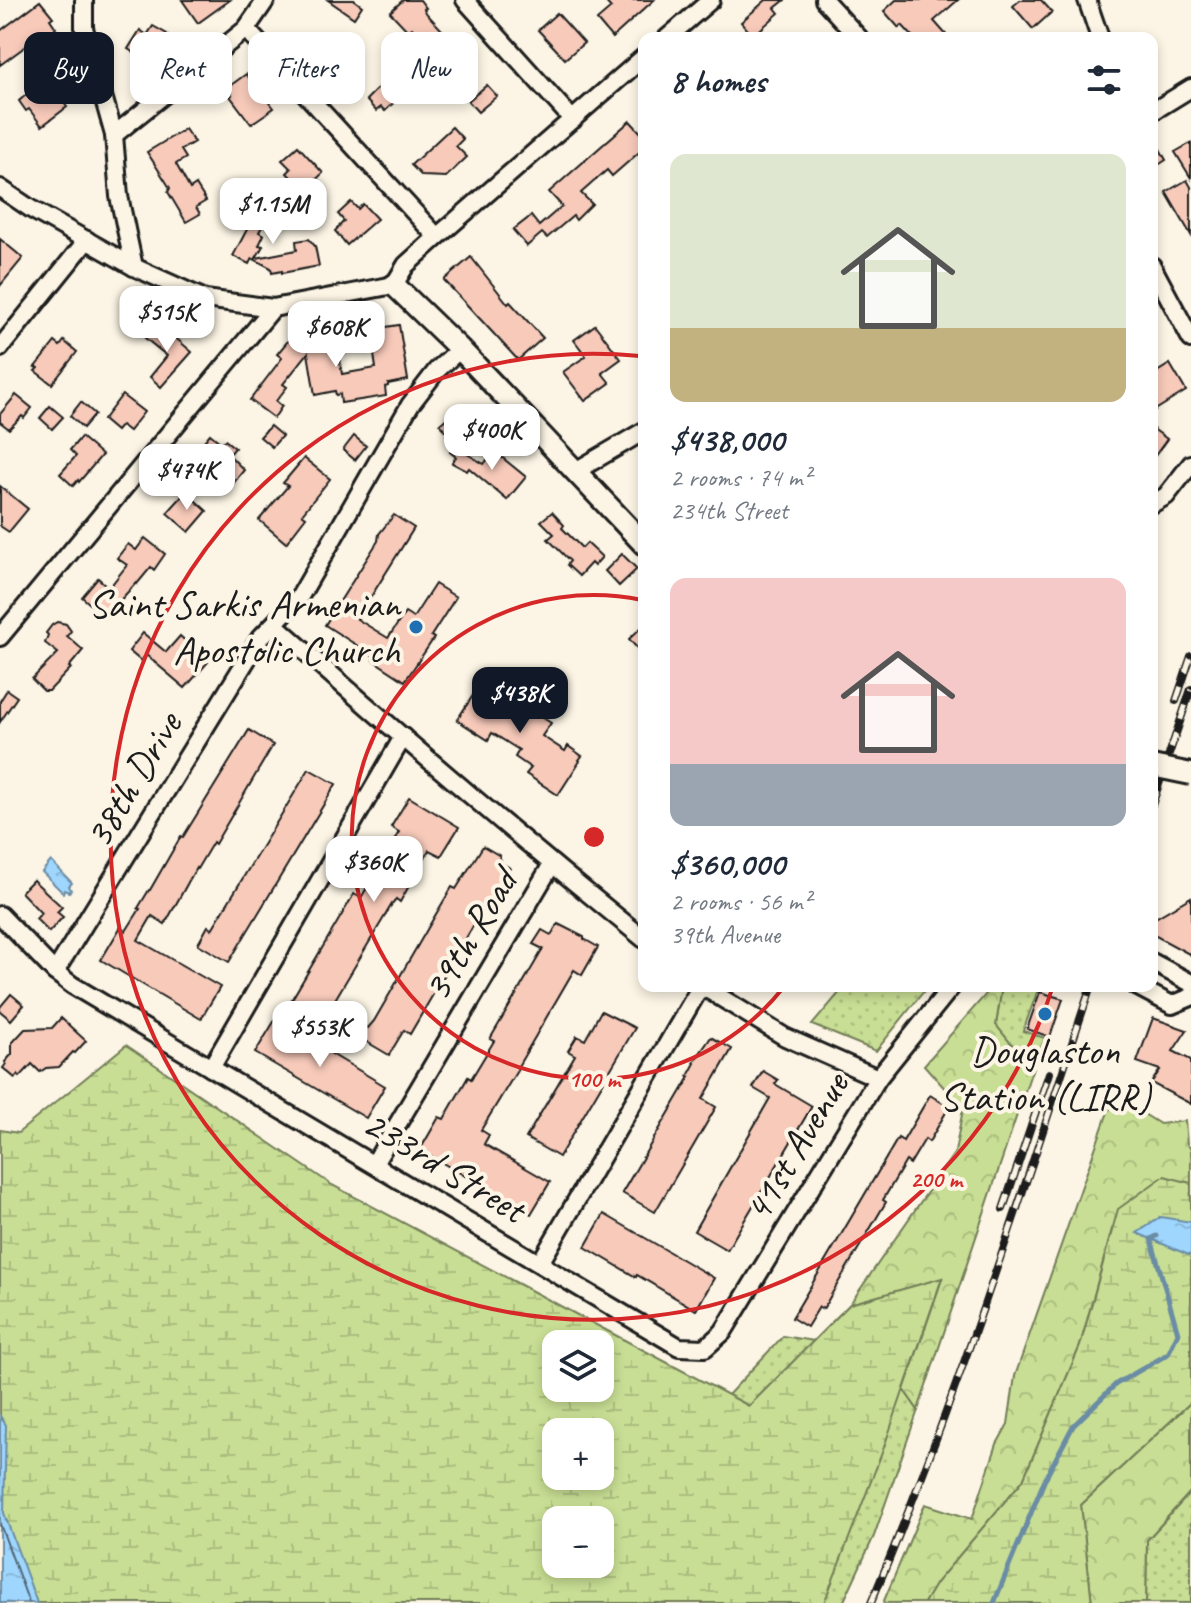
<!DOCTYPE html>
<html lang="en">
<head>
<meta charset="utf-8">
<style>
  body { margin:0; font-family:Caveat,sans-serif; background:#f2f2f3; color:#1f2937; height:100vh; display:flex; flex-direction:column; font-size:30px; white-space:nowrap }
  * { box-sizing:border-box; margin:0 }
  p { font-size:26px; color:#747a83 }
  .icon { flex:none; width:44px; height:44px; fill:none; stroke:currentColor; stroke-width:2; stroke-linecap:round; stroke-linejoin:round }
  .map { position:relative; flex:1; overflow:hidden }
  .drawer { position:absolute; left:638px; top:32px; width:520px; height:960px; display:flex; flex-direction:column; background:#fff; border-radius:16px; box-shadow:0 4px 12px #0003 }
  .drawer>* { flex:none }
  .guide { position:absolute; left:24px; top:32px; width:494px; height:72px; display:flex; gap:16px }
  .fabs { position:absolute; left:542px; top:1330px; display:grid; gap:16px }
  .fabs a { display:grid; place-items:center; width:72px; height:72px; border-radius:16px; background:#fff; box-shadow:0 4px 12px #0003; font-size:40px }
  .price { position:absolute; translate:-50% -68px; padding:0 18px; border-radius:16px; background:#fff; color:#222; font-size:26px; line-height:52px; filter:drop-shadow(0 2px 4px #0008) }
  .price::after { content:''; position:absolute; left:50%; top:48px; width:24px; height:18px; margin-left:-12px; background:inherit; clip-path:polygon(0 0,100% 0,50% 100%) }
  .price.selected { background:#111827; color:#fff }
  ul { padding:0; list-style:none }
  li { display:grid; align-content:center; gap:16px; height:424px; padding:0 32px }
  li span { display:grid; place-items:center; height:248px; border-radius:16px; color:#555 }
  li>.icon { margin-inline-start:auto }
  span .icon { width:144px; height:144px; fill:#fffc; stroke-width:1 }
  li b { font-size:34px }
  h2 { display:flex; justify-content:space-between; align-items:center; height:96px; padding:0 32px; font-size:34px }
  .chip { padding:0 28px; border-radius:16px; background:#fff; box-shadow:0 4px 12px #0003; font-size:28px; line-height:72px }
  .chip.selected { background:#111827; color:#fff }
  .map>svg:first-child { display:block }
  .green { fill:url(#green-dots); stroke:#727d58; stroke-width:2 }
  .forest { fill:url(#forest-crowns); stroke:#727d58; stroke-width:2 }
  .wetland { fill:url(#wetland-marsh); stroke:#727d58; stroke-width:2; fill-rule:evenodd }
  .water { fill:url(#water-ripples); stroke:#6b8ca4; stroke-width:2 }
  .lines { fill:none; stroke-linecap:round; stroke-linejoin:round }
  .shore { stroke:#506676; stroke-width:2 }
  .stream { stroke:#6b8ca4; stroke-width:5 }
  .building { fill:#f7caba; stroke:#1c1c1c; stroke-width:2 }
  .minor-casing { stroke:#1c1c1c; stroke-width:22 }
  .major-casing { stroke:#1c1c1c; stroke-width:26 }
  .minor { stroke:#fcf5e5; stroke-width:16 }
  .major { stroke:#fcf5e5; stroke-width:20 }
  .rail-casing { stroke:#1c1c1c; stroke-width:8 }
  .rail { stroke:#fcf5e5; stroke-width:5; stroke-dasharray:15; stroke-linecap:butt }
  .major-bridge-casing { stroke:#1c1c1c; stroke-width:26; stroke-linecap:butt }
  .major-bridge { stroke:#fcf5e5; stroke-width:20 }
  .ring { fill:none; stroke:#d62828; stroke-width:4 }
  .poi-dot { fill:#1f6fb2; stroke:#fcf5e5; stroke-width:3 }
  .labels { text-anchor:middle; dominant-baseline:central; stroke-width:8; stroke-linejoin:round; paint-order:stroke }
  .poi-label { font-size:40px; fill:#1c1c1c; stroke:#fcf5e5; text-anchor:end }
  .street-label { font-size:40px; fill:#1c1c1c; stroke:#fcf5e5 }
  .centre { fill:#d62828; stroke:#fcf5e5; stroke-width:4 }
  .ring-label { font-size:24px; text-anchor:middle; font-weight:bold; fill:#d62828; stroke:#fcf5e5; stroke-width:8; stroke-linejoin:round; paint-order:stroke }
</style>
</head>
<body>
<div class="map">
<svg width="1191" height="1603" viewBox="0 0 1191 1603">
  <defs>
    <pattern id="green-dots" width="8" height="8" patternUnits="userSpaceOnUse" patternTransform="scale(2)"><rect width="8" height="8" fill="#c8de94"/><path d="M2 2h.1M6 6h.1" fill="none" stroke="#abbe7f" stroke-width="1.8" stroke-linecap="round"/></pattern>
    <pattern id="forest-crowns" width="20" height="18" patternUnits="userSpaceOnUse" patternTransform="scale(2)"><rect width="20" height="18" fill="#c8de94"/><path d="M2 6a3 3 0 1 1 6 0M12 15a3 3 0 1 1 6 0" fill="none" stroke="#abbe7f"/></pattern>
    <pattern id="wetland-marsh" width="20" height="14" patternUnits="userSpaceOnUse" patternTransform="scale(2)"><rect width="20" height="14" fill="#c8de94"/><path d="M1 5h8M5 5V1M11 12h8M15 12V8" fill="none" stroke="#abbe7f"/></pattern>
    <pattern id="water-ripples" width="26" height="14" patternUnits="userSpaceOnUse" patternTransform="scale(2)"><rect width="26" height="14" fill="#9fd6fe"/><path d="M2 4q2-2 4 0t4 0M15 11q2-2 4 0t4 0" fill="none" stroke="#88b7d9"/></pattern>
  </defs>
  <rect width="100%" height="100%" fill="#fcf5e5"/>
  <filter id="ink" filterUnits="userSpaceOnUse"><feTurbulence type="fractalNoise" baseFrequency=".0125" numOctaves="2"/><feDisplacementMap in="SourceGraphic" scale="16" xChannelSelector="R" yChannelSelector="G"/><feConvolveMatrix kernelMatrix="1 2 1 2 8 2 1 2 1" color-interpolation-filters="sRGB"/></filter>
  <g filter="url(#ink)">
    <g class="green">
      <path d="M845,986H928L876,1051L812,1025Z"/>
      <path d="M1002,986L1039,987L1023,1031L1045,1038L1032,1070L996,1025Z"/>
      <path d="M942,1278L904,1390L918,1410L874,1536L843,1603H814L749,1406L728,1395L783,1336L813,1341L850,1304Z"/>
      <path d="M1191,1492V1603H1146L1147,1540Z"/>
    </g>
    <g class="forest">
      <path d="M993,986H1002L996,1025L1032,1070L918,1410L904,1390L942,1279L850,1304L955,1152L963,1109L924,1065Z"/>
      <path d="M1131,1106L1160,1124L1185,1121L1187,1144L1191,1149V1201L1112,1229L1080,1346L1023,1480L936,1583L924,1603H883L925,1504L972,1519L997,1444L1008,1424L1015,1376L1109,1109Z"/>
      <path d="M1191,1402V1491L1147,1540L1146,1603H1092L1081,1505Z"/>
    </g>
    <g class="wetland">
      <path d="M126,1045L332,1185L749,1406L850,1304L942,1278L883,1450L824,1603H0V1130L18,1133ZM556,1344H600V1388H556ZM556,1432H600V1476H556ZM556,1520H600V1564H556Z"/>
      <path d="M1164,1176L1191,1183V1402L1081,1505L1092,1603H924L936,1583L1023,1480L1080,1346L1118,1209Z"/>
    </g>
    <g class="water">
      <path d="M51,861L72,883L69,886L71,890L69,892L64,890L63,893L42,872Z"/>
      <path d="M1161,1217L1191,1222V1256L1137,1233Z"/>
      <path d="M0,1416L6,1425L4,1513L37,1603H0Z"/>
    </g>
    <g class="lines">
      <path class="shore" d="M0,1524L29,1603"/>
      <path class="stream" d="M994,1603L1045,1479L1073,1426L1116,1384L1168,1354L1178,1333L1151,1239L1157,1236"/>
    </g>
    <g class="building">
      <path d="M182,0H230L198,23Z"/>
      <path d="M328,0H354L362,6L354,18Z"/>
      <path d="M403,0H420L426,8L424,9L427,14L453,42L450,45L462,58L450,68L412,28L408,31L390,12Z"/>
      <path d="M604,0H654L612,38L597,20L611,8Z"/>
      <path d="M766,0H785L775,8L779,13L753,36L741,22Z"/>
      <path d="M896,0H958L934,21L949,38H914L902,25L899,28L884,11Z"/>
      <path d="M1020,0H1041L1052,12L1033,29L1013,6Z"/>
      <path d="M40,1L53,17L50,19L56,28L39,40L37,38L0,65V31Z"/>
      <path d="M557,13L584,43L565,59L538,30Z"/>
      <path d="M153,26L167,34L165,36L174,42L158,68L128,49L140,30L147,35Z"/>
      <path d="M403,73L413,84L385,111L381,107L376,111L366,100L387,79L392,84Z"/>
      <path d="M42,74L67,107L42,126L29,109L26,111L19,101L35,87L31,82Z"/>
      <path d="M246,74L251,80L252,79L274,108L251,124L230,96L232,95L227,88Z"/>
      <path d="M487,85L497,96L478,112L468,101Z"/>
      <path d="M630,121L644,136V148L612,176L607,170L581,193L592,204L576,220L573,216L547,238L542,233L527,246L513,230L531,216L539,226L562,206L549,192Z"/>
      <path d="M452,127L463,139L456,146L467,157L446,177L422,176L411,165Z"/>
      <path d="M185,129L194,142L181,150L186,158L176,164L190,189L196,185L206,201L196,207L200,214L186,222L168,192L170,188L147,152Z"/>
      <path d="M1152,135L1166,160L1152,169Z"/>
      <path d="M1191,143V178L1175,152Z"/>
      <path d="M298,146L323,173L304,191L287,173L291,169L282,160Z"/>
      <path d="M1187,180L1191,187V235L1166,192Z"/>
      <path d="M253,197L267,205L265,207L271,211L259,232L264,235L259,245L263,246L256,258L297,250L296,241L309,239L315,246L319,266L282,273V271L272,273L271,268L252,258L249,264L233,256L254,216L246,211Z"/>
      <path d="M351,202L358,209L363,204L377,219L347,245L335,231L344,221L338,214Z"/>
      <path d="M0,239L23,258L0,286Z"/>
      <path d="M471,257L508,304L510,302L543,338L518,360L444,280Z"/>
      <path d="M156,324L161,329L163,327L192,352L161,387L150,377L167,356L145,338Z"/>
      <path d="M399,325L408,380L388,384V386L385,387L386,396L341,403L340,394L336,395L335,391L315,395L308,353L283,384L287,387L276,401L282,406L274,418L250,400L282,358L277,354L297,330L307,338L331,334L334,347L337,346L342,374L376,368L372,341H374L373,329Z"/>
      <path d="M595,325L621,359L602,373L610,383L585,401L563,372L586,356L574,340Z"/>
      <path d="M64,341L77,352L52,384L35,371L38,368L35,367L55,342L60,346Z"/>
      <path d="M1170,364L1186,391L1152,412V375Z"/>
      <path d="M16,395L32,408L24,418L22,416L9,429L0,422V414Z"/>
      <path d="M122,395L144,412L129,431L121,425L116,431L103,420Z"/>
      <path d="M81,402L95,414L83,428L70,416Z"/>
      <path d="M50,406L63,417L52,429L40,418Z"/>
      <path d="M457,409L476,429L459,445L440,424Z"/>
      <path d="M270,426L282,436L272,447L260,437Z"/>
      <path d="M1152,428L1167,439L1152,460Z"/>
      <path d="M210,434L221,443L225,440L235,448L229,455L244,470L231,486L197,459L205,450L200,446Z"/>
      <path d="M354,436L366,446L355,460L343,450Z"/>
      <path d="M81,437L102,455L79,482L78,480L73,486L60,474L76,456L70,450Z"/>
      <path d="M454,446L484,464L494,451L526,477L507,500L469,468L467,471L452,463L456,457L450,452Z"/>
      <path d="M304,458L330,479L302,514L306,517L286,543L259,520L288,486L283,483Z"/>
      <path d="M0,486L28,509L9,532L0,526Z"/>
      <path d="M186,492L207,511L189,532L167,513Z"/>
      <path d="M552,512L564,525L562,528L582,548L587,543L602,557L594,566L591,563L579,576L567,565L570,561L548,539L554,534L541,521Z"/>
      <path d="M394,515L414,528L357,619L388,638L405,613L413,618L435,584L456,597L431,636L434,638L405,681L373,660L375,657L325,625L378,541L379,534Z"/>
      <path d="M145,538L165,554L154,570L151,567L137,584L136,583L105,617L82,597L98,578L109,588L127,565L117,558L128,544L136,550Z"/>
      <path d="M622,554L637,569L619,586L605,571Z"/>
      <path d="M57,622L66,624L71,631L67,636L83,650L69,667L71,668L49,691H44L32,679L58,653L45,643L48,635L46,633L52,625Z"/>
      <path d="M644,625V656L629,639Z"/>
      <path d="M143,633L166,652L180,636L208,662L185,688L146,655L141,661L129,651Z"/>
      <path d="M483,680L551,723L542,736L565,751L568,746L582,756L579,760L580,761L558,795L526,774L531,768L515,757L519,750L492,733L488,740L457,720Z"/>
      <path d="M7,690L17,697L0,722V701Z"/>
      <path d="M249,730L273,745L215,844L213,842L197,869L196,868L165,924L152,916L138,940L220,987L201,1019L101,960L120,928L126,931L140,909L138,908L149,890H150L181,836L183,837Z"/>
      <path d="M309,769L336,784L229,962L198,944L208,926L212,929Z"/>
      <path d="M409,797L459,827L441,856L429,850L400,902L396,899L392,904L324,1018L292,999L354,894L361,898L399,832L391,827Z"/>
      <path d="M483,846L500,856L499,859L501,860L500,862L510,868L492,898L490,897L410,1034L404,1030L389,1055L355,1035L361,1024L368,1028L374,1021L436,914L452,887L456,889Z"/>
      <path d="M33,880L62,907L57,912L63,917L49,932L36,919L41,913L21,892Z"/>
      <path d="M1191,897V955L1152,934V920Z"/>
      <path d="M558,924L584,937V939L598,947L582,975L574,970L517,1068L518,1069L481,1130L489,1135L484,1144L550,1182L531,1214L420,1150L439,1117L444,1119L468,1077L471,1079L494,1041L490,1039L543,949L533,944L542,930L551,935Z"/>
      <path d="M1040,992L1063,999L1050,1037L1027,1029Z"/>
      <path d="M11,994L24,1005L11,1020L0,1011V1007Z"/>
      <path d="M601,1011L635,1028L559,1157L526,1138L575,1055L568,1051L577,1036L585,1040Z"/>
      <path d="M61,1018L86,1041L75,1053L73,1052L59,1067L46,1068L40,1072L32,1064L20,1077L18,1074L15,1078L3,1068L6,1064L5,1062L12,1054V1043L25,1029L52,1028Z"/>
      <path d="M1153,1018L1187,1030L1173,1051L1191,1060V1104L1151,1083L1160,1070L1137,1062Z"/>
      <path d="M275,1020L385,1086L366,1118L255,1053Z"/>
      <path d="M711,1037L732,1049L703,1099L716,1107L655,1212L622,1193L690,1077L688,1076L695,1063L694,1062Z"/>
      <path d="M763,1071L778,1080L775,1084L812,1106L727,1250L694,1231L770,1098L753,1088Z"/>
      <path d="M930,1095L949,1107L929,1142L925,1139L910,1164L906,1161L883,1200L886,1202L838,1283L823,1309L819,1307L807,1327L792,1318L898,1138L903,1141Z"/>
      <path d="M604,1214L714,1278L696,1310L637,1275L636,1277L585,1247Z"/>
    </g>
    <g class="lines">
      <g class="minor-casing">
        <g id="minor">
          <path d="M84,0V28L114,135L119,196L134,267"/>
          <path d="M465,0L573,120"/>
          <path d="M824,0L859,38"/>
          <path d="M1087,0L1100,38"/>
          <path d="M246,29L437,237"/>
          <path d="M667,38L711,0"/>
          <path d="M1152,112L1191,88"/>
          <path d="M114,135L246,29L266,0"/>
          <path d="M0,188L31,209L134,267L205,299L273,308L394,285L406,265L437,237L644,57"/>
          <path d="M1152,266L1191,339"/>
          <path d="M0,348L87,240"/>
          <path d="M574,472L644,431"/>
          <path d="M1152,504L1166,496L1191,464"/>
          <path d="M274,624C395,732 518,837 644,939"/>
          <path d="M0,637L273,308"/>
          <path d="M0,915L55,972L72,985L679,1347L705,1348L723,1332L878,1078L952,986"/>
          <path d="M1152,962L1191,983"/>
          <path d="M55,972L260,638L299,598L410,405L437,370L460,349"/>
          <path d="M702,986L785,1037L878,1078"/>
          <path d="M1136,986L1172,1005L1191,997"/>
          <path d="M211,1068L403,737"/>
          <path d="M374,1164L552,864"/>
          <path d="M540,1263L701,986"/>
        </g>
      </g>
      <g class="major-casing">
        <path id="major" d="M394,285L460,349L644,544"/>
      </g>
      <use href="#minor" class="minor"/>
      <use href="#major" class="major"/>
      <g class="rail-casing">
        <g id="rail">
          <path d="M1176,701L1191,656"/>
          <path d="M1152,805L1191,689"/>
          <path d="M1003,1209L1049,1073"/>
          <path d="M871,1603C956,1402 1022,1193 1091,986"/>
        </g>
      </g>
      <use href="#rail" class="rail"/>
      <g class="major-bridge-casing">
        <path id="major-bridge" d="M1152,766L1191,774"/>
      </g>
      <use href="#major-bridge" class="major-bridge"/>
    </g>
  </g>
  <g class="ring">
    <path d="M783 988A242 242 0 1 1 642 600"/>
    <path d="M1053 986A483 483 0 1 1 640 356"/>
  </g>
  <g class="poi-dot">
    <circle cx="416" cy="627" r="8"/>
    <circle cx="1045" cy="1014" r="8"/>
  </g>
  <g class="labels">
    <g class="poi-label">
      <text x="400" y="604">Saint Sarkis Armenian<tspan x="400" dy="46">Apostolic Church</tspan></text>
      <text x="1045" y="1051" text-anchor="middle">Douglaston<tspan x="1045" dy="46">Station (LIRR)</tspan></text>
    </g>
    <g class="street-label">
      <text transform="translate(133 780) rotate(-59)">38th Drive</text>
      <text transform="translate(470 935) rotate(-59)">39th Road</text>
      <text transform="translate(796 1147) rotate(-59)">41st Avenue</text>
      <text transform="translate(444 1166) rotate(31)">233rd Street</text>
    </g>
  </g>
  <circle cx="594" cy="837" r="12" class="centre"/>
  <g class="ring-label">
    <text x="594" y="1087">100 m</text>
    <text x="936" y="1187">200 m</text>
  </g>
</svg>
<div class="fabs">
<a><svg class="icon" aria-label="layers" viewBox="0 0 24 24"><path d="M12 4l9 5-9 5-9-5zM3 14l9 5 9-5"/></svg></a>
<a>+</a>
<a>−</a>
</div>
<b class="price" style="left:273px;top:246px">$1.15M</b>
<b class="price" style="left:167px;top:354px">$515K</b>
<b class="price" style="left:336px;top:369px">$608K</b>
<b class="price" style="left:492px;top:472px">$400K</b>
<b class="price" style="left:187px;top:512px">$474K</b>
<b class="price selected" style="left:520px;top:735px">$438K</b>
<b class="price" style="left:374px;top:904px">$360K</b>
<b class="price" style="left:320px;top:1069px">$553K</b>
<div class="guide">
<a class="chip selected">Buy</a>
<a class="chip">Rent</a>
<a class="chip">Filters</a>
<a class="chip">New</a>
</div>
<section class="drawer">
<h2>8 homes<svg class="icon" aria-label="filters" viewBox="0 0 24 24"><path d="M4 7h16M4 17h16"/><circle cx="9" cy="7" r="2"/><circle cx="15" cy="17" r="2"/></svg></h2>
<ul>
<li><span style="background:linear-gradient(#dfe7d0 70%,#c2b280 0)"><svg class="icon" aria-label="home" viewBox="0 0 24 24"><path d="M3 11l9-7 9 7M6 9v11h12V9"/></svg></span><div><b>$438,000</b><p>2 rooms · 74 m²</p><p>234th Street</p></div></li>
<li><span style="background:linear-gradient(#f6c9c9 75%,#9aa5b1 0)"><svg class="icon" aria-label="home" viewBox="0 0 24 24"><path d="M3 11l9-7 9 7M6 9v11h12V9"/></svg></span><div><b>$360,000</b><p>2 rooms · 56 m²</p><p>39th Avenue</p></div></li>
</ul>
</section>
</div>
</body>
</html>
